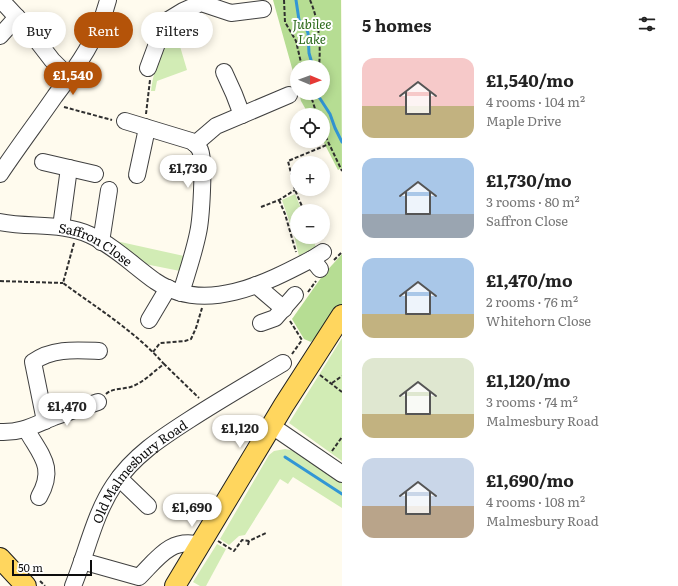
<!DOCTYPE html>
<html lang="en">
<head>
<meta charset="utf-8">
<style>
  body { margin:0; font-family:Literata,serif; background:#f6f6f6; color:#222; height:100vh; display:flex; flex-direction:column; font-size:15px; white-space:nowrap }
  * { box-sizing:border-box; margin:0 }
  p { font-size:13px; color:#767676 }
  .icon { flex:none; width:22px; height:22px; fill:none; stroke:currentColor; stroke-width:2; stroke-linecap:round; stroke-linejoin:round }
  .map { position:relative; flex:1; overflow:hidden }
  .sheet { display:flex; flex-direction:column; background:#fff; width:336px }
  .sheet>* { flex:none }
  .banner { position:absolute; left:12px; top:12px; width:270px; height:36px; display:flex; gap:8px }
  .needle { width:26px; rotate:91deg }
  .controls { position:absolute; left:290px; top:60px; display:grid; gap:8px }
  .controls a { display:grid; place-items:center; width:40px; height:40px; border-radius:50%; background:#fff; box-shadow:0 2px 10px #0003; font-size:20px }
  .scale { position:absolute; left:12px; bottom:10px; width:80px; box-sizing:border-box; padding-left:4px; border:2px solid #0d0d0d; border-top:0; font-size:11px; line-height:14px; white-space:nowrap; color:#0d0d0d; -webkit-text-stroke:3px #fff; paint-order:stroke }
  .price { position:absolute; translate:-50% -34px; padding:0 9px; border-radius:14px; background:#fff; color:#222; font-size:13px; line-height:26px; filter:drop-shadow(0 1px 2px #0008) }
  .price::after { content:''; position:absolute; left:50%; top:24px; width:12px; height:9px; margin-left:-6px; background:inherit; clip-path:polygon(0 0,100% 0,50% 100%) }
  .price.on { background:#b45309; color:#fff }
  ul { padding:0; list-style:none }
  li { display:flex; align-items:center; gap:12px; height:100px; padding:0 20px }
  li span { display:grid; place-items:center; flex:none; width:112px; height:80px; border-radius:12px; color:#555 }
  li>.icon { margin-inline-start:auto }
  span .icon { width:48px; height:48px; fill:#fffc; stroke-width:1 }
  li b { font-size:17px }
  h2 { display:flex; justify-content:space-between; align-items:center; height:48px; padding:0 20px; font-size:17px }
  .tag { padding:0 14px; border-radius:18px; background:#fff; box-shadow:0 2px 10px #0003; font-size:14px; line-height:36px }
  .tag.on { background:#b45309; color:#fff }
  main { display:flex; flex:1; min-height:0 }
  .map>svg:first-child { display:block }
  .green { fill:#d2ecb5 }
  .forest { fill:#b6dd93 }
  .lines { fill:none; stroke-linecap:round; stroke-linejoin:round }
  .stream { stroke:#3296d5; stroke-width:3 }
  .minor-casing { stroke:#404040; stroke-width:18 }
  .major-casing { stroke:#1e1e1e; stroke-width:22 }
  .path { stroke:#2f2f2f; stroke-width:2; stroke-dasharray:4 2; stroke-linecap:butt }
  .minor { stroke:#fff; stroke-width:16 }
  .major { stroke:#ffd65e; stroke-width:20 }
  .labels { text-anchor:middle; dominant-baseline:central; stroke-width:4; stroke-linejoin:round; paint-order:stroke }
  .park-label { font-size:13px; font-style:italic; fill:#2b691a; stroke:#fff }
  .street-label { font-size:13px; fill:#0d0d0d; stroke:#fff }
</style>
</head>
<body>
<main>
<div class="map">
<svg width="342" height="586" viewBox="0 0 342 586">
  <rect width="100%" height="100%" fill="#fffbee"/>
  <g class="green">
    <path d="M174,26L187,70L157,81L155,91H151C154,70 161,42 174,26Z"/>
    <path d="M295,194L302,211H297V237H312L316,247L299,256L294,235L282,200Z"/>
    <path d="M116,241L184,256L180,271L145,264Z"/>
    <path d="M342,338V461L289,423Z"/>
    <path d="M285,449L296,451L342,481V508L293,477L288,484L280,479L245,535L239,536L229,545L220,539L269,455L274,451Z"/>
    <path d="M217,544L226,549L206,586H200L193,582Z"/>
  </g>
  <g class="forest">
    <path d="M273,0H341L342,168L338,170L323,141V115H309L301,101L299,93H323V67H297V86Z"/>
    <path d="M342,254V307L311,342L304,339L292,319L323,275Z"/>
  </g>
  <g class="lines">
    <g class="stream">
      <path d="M296,0L299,20L306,28L308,33L309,53L313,67"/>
      <path d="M318,93L319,97L330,114L335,128L342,142"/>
      <path d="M285,457L342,494"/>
    </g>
    <g class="minor-casing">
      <g id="minor">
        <path d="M1,0L28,29L52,60L69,77"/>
        <path d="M0,36L17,17"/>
        <path d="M148,68L165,22L183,11L201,3L231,13L263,9"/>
        <path d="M224,72L234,94L242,115"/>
        <path d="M125,121L191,141C195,143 198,146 200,150C205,161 201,220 198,233C194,253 187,273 181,293"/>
        <path d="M195,144L216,126L289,95"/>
        <path d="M43,162L95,174"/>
        <path d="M0,174C18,147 37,122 55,96C77,67 99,36 108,0"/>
        <path d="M137,175L146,133L145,127"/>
        <path id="s1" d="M0,222C30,228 62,222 90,235C114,246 134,266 155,281C205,315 266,283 312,259"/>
        <path d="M61,227L69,168"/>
        <path d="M101,242L109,190"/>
        <path d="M320,269L312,259L323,252"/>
        <path d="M256,285L284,309"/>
        <path d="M149,320L168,288"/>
        <path d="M261,323L275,318L295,295"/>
        <path d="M45,421L33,362C52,348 76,350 99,351"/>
        <path d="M272,426L342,474"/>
        <path d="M26,429C41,456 56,467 39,497"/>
        <path d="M0,432C22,433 34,425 54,417C69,412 83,407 98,402"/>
        <path d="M119,478L148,506"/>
        <path d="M82,561L139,577C158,558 171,537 200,545"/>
        <path id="s2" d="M73,586C87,552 94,515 114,485C133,456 161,438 189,420C220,400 251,382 283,363"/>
      </g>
    </g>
    <g class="major-casing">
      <g id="major">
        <path d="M0,558L26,586"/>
        <path d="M175,586L284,405L342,315"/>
      </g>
    </g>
    <g class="path">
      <path d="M284,0L285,22L296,41L302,67"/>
      <path d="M310,0C319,21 321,44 319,67"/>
      <path d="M310,93L317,115"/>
      <path d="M64,107L112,120"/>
      <path d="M146,114L150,80"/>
      <path d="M323,131L342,171"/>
      <path d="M279,200L285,214L296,252"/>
      <path d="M261,207L279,200L295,190"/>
      <path d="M304,211L295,190L288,161L329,144"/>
      <path d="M74,243L63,283C97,308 136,332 164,364"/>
      <path d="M334,260L342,252"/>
      <path d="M0,281L63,283"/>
      <path d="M308,292L316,281"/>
      <path d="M290,321L302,340L292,354"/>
      <path d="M153,352L160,343L185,341L191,339L196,328L202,308"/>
      <path d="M320,375L342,392"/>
      <path d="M332,383L342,376"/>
      <path d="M106,394C114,387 124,390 133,386C144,382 154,371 164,364L199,398"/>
      <path d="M332,451L342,437"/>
      <path d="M218,541L234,551L242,540L249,541L266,533"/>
      <path d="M248,545L249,541"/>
      <path d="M40,581L45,586"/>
    </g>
    <use href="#minor" class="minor"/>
    <use href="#major" class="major"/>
  </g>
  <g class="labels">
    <g class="park-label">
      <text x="312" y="23">Jubilee<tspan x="312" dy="15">Lake</tspan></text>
    </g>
    <g class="street-label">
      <text stroke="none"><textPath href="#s1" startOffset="100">Saffron Close</textPath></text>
      <text stroke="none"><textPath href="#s2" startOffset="136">Old Malmesbury Road</textPath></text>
    </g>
  </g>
</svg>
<div class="controls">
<a><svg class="needle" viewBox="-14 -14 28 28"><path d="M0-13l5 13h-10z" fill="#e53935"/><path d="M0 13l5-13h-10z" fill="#767676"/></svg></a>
<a><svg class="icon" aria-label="locate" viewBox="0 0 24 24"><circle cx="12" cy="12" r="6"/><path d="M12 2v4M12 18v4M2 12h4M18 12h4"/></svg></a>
<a>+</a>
<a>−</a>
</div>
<div class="scale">50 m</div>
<b class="price on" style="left:73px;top:96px">£1,540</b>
<b class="price" style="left:188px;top:189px">£1,730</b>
<b class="price" style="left:67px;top:427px">£1,470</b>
<b class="price" style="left:240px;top:449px">£1,120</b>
<b class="price" style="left:192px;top:528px">£1,690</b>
<div class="banner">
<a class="tag">Buy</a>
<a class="tag on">Rent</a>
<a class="tag">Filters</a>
</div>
</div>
<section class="sheet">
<h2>5 homes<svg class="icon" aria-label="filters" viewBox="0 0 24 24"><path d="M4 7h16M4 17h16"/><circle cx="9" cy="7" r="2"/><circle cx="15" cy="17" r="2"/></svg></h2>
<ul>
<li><span style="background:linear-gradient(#f6c9c9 60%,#c2b280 0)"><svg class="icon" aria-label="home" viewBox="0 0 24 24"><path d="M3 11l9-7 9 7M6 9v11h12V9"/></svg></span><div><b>£1,540/mo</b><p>4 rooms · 104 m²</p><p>Maple Drive</p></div></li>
<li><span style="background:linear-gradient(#a9c7e8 70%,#9aa5b1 0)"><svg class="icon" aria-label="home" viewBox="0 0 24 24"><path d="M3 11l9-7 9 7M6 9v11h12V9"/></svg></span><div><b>£1,730/mo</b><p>3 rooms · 80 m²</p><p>Saffron Close</p></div></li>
<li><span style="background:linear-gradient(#a9c7e8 70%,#c2b280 0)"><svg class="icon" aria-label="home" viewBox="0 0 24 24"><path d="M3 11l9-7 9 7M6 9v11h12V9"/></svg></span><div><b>£1,470/mo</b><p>2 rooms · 76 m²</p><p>Whitehorn Close</p></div></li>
<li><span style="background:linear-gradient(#dfe7d0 70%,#c2b280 0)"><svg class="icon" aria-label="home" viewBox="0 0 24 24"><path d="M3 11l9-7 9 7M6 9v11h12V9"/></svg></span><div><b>£1,120/mo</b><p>3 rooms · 74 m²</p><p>Malmesbury Road</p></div></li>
<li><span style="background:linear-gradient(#c9d6e8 60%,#b9a48a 0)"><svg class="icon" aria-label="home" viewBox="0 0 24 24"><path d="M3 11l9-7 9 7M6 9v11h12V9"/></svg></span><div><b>£1,690/mo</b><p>4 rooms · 108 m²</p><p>Malmesbury Road</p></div></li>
</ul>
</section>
</main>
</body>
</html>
